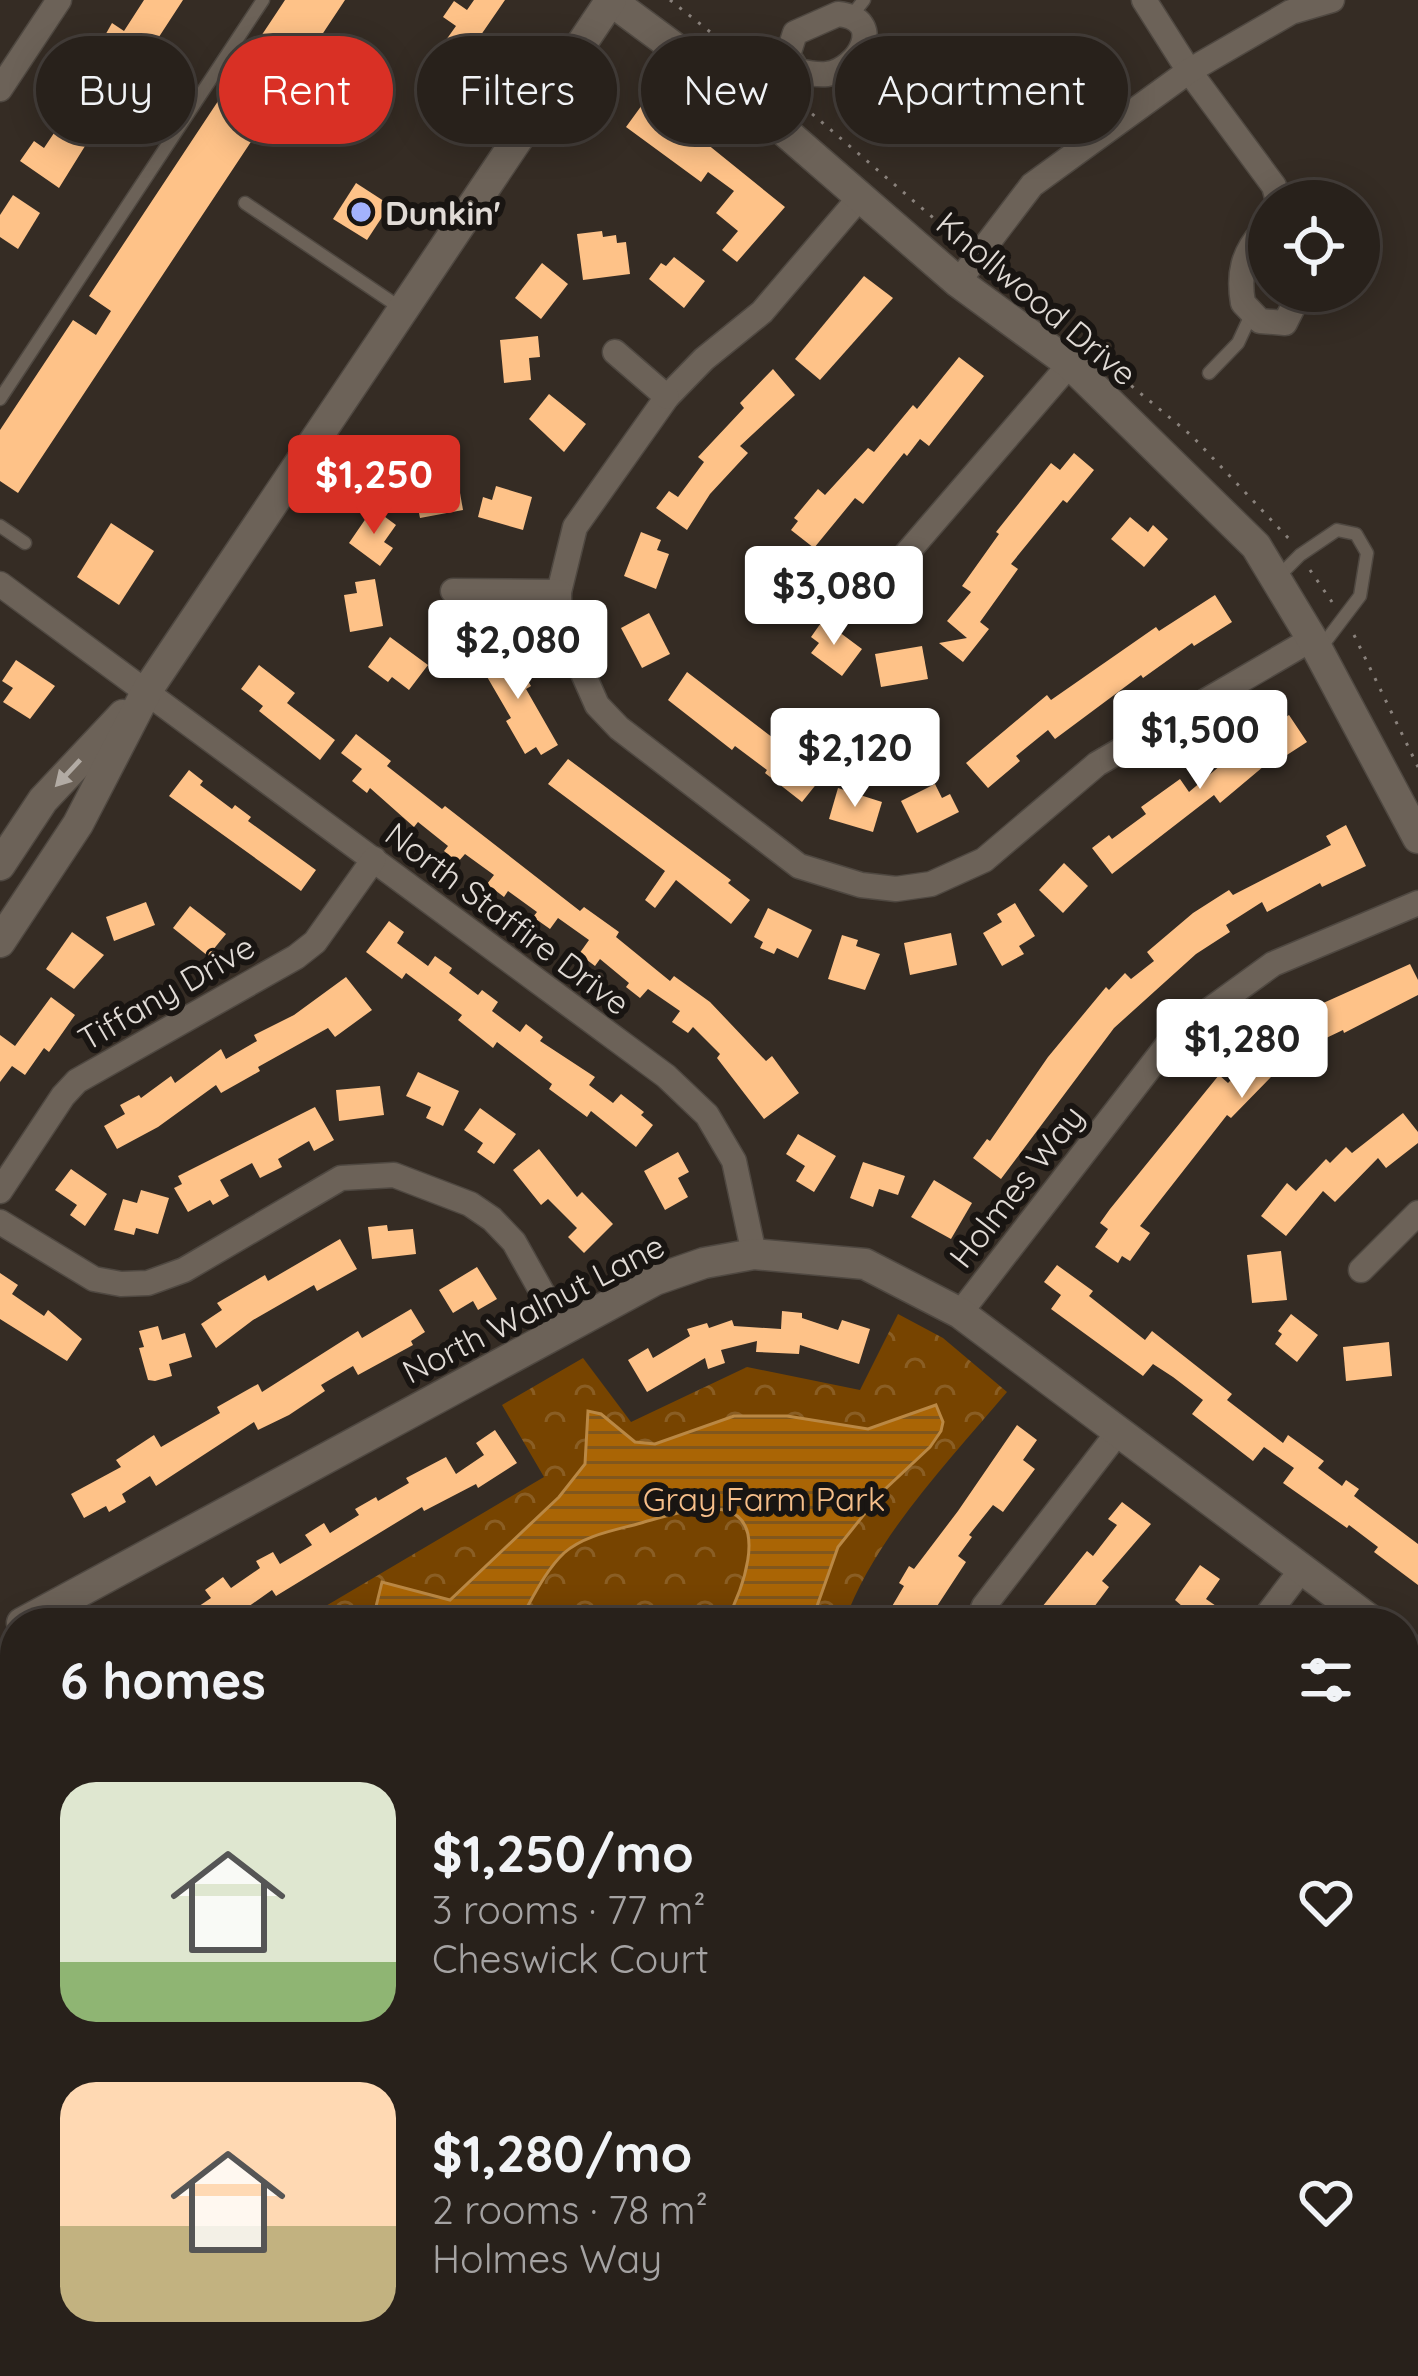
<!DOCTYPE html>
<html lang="en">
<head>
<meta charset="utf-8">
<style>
  body { margin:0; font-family:Quicksand,sans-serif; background:#302924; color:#f1f3f6; height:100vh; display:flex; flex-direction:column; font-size:45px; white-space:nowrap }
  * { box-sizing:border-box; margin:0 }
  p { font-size:39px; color:#a5a3a3 }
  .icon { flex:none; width:66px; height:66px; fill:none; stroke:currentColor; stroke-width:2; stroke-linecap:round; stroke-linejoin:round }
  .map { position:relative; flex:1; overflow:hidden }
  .sheet { position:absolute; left:0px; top:1608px; width:1419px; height:768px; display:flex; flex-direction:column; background:#28211b; border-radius:48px 48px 0 0; box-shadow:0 6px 30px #0003,0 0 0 3px #443e3a }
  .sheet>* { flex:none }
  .guide { position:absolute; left:36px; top:36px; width:1347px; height:108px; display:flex; gap:24px }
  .tools { position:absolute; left:1248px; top:180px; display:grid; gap:24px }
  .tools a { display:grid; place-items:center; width:132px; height:132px; border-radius:50%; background:#28211b; box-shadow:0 6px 30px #0003,0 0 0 3px #443e3a; font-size:60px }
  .price { position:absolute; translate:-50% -102px; padding:0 27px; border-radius:12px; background:#fff; color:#222; font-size:39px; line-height:78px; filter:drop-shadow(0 3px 6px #0008) }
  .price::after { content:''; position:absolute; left:50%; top:72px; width:36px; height:27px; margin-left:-18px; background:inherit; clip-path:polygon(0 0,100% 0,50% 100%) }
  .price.on { background:#d93025; color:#fff }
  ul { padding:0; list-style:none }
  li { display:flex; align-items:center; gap:36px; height:300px; padding:0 60px }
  li span { display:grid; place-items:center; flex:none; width:336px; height:240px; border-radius:36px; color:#555 }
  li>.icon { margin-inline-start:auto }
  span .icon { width:144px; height:144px; fill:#fffc; stroke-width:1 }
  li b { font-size:51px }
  h2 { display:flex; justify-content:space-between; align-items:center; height:144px; padding:0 60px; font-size:51px }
  .tag { padding:0 42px; border-radius:54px; background:#28211b; box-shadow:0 6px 30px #0003,0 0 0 3px #443e3a; font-size:42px; line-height:108px }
  .tag.on { background:#d93025; color:#fff }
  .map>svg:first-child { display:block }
  .forest { fill:url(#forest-crowns) }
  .wetland { fill:url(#wetland-marsh) }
  .water { fill:url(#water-rules); stroke:#ba8844; stroke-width:3 }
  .building { fill:#fec288 }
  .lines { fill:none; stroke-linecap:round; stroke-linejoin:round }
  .lane-casing { stroke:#4f4841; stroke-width:15 }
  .street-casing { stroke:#4f4841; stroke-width:27 }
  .secondary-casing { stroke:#4f4841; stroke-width:33 }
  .path { stroke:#8a827c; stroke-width:3; stroke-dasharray:3 9; stroke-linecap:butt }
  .lane { stroke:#6c6258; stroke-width:12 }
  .street { stroke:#6c6258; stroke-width:24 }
  .secondary { stroke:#6c6258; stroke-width:30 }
  .oneway { fill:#b2aba4 }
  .poi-dot { fill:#a3b2fd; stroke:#191512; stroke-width:4.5 }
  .labels { text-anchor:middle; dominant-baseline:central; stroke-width:12; stroke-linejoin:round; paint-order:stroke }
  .poi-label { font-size:33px; font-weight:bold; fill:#e1dbd6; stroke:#191512; text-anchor:start }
  .street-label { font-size:33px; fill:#e1dbd6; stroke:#191512 }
  .park-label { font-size:33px; fill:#f7bf8a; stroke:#191512 }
</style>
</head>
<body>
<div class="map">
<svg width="1418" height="2376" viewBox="0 0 1418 2376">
  <defs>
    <pattern id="forest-crowns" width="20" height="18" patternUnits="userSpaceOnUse" patternTransform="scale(3)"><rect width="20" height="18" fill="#740"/><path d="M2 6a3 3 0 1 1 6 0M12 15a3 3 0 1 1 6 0" fill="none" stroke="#8a5e24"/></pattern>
    <pattern id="wetland-marsh" width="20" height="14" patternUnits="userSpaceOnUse" patternTransform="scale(3)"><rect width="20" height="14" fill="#740"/><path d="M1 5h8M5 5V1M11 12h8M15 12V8" fill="none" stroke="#8a5e24"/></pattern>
    <pattern id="water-rules" width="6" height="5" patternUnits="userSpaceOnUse" patternTransform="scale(3)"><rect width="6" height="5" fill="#aa6505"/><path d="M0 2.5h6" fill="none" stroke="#81571d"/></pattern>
  </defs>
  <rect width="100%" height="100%" fill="#352c24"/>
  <g class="forest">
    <path d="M898,1314L943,1338L1007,1392C950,1460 873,1539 844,1623H297L544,1477L502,1405L583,1358L631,1422L747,1367L860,1390Z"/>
    <path d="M15,1833V2116L0,2105V1855Z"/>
    <path d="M143,2361H1099V2376H145Z"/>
  </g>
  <path class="wetland" d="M319,2361H433L448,2376H305Z"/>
  <g class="water">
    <path d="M936,1405L943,1422L941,1431L930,1447L882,1492L838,1547L811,1623H725C740,1595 771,1521 724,1510C698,1505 666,1516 641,1523C616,1530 584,1535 564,1553C544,1572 532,1600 518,1623H372L382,1582L450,1600L559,1497L585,1464L588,1411L601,1414L635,1442L655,1444L734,1416H787L868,1429Z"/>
    <path d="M15,1898V2024L0,2015V1921Z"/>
    <path d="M433,2361H895L897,2376H448Z"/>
  </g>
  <g class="building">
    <path d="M144,0H183L155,43L163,48L102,135L95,130L59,188L20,161L34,141L44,148L68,112L59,105L73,85L76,87L112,23L124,31Z"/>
    <path d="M285,0H345L18,493L0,481V430L73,320L96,335L111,311L89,296Z"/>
    <path d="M474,0H505L463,61L441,47L456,26L443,17L454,1L467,10Z"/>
    <path d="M642,105L659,118L665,110L785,207L737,262L722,250L738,231L716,213L734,191L708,172L701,182L626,127Z"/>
    <path d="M356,183L390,205L367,240L333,219Z"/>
    <path d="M13,195L40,213L18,249L0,237V215Z"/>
    <path d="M602,231L603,237L616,235L617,243L626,242L630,274L583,280L577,234Z"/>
    <path d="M674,257L705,281L684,308L649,279L661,263L666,266Z"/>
    <path d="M542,263L568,284L541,319L515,298Z"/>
    <path d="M864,276L893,298L820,380L795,359Z"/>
    <path d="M538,336L540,357L529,358L531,380L504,383L500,340Z"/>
    <path d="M959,357L984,376L929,446L920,439L907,456L904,453L863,504L855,498L814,548L791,530L798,521L794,518L818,489L825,495L868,448L874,452L913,405L917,409Z"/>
    <path d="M773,369L795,395L740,446L748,453L710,494L687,530L656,508L669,491L678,497L704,462L698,457L744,408L740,403Z"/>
    <path d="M549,394L586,424L564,452L529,419Z"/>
    <path d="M1074,453L1094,470L1067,503L1063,500L1011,564L1018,569L980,622L989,629L963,662L939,643L967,638L947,621L971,592L962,586L999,534L996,532L1051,463L1060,470Z"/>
    <path d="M457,476L463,510L420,518L413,484Z"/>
    <path d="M496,486L532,497L523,530L478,517L483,497L492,500Z"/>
    <path d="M373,508L396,525L384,542L393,548L380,566L349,543Z"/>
    <path d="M1130,517L1148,532L1153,525L1168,539L1144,567L1111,539Z"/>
    <path d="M111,523L154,551L119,605L77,577Z"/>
    <path d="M641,532L661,540L657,550L669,554L656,589L624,576Z"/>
    <path d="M810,560L815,607L784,610L779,564Z"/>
    <path d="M375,579L383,626L350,632L344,595L357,593L355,582Z"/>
    <path d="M1215,595L1232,622L1194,646L1192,643L1143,678L1141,675L1055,739L1048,730L1016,756L1020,761L988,788L966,763L1047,695L1051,700L1156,627L1159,631Z"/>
    <path d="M649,613L670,654L642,668L621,628Z"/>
    <path d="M823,620L862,649L842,676L811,653L819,643L811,637Z"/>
    <path d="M390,637L428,665L409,690L392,677L388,682L368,667Z"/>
    <path d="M507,646L531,686L526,689L558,745L541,755L536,747L525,754L506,721L511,718L479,663Z"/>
    <path d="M922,646L928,679L881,687L875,654Z"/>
    <path d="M16,660L55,686L30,719L3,702L13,688L2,681Z"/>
    <path d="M259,665L295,693L287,703L335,740L320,760L259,711L263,706L241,689Z"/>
    <path d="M687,672L815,770L808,779L818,782L802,802L765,773L767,770L735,746L732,750L668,700Z"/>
    <path d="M1289,715L1307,742L1273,764L1270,761L1220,803L1214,795L1112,874L1092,848L1109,835L1112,839L1146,814L1141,807L1180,779L1189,792L1221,765L1216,759L1230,747L1233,751Z"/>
    <path d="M356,734L391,761L387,766L442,809L445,806L580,911L584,907L619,932L616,937L670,981L674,976L710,1002L766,1061L772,1056L799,1093L764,1119L717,1058L720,1054L693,1027L688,1033L672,1022L680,1011L648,989L640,998L626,987L629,983L600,959L595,966L579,954L589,940L558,918L550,929L533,917L537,912L508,891L504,897L487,884L494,875L465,854L458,862L444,851L448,846L418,822L414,827L370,788L367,793L352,781L362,769L341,753Z"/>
    <path d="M568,759L731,880L728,883L750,900L731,924L676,880L655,908L645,900L665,871L548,784Z"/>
    <path d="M189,770L203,781L200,785L232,809L235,805L251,817L248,821L316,870L301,891L169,796Z"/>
    <path d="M935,784L942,798L950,794L959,812L917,833L901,801Z"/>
    <path d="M838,788L882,802L873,832L829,819Z"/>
    <path d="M1346,825L1366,866L1322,887L1320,883L1267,912L1262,902L1226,925L1230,932L1196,954L1114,1028L1001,1179L973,1158L987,1139L990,1141L1048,1057L1106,987L1109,990L1125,973L1131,979L1154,961L1147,952L1193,913L1229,890L1233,895L1331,845L1326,836Z"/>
    <path d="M1064,863L1088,886L1063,913L1039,890Z"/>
    <path d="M146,902L155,925L114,941L106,917Z"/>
    <path d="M1015,903L1035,936L1019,946L1024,954L1002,966L983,933L1002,922L997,914Z"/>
    <path d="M190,906L226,934L208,956L173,928Z"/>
    <path d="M768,908L812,930L798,958L777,948L774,954L760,948L763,942L754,937Z"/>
    <path d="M389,921L404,932L397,943L428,966L435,956L452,968L449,973L478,995L482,990L498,1002L492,1011L520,1032L526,1024L543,1037L540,1041L595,1077L589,1085L613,1103L621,1094L644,1112L641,1115L653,1125L636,1147L591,1111L587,1117L549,1089L552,1084L497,1042L493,1048L458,1020L462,1015L406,973L402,979L366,952Z"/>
    <path d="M72,932L104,955L74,989L46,969Z"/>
    <path d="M951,933L957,965L910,975L904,943Z"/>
    <path d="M842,935L858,940L856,946L880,954L865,990L828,979Z"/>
    <path d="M1410,964L1418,980V995L1344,1033L1343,1030L1303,1049L1305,1052L1271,1077L1231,1118L1227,1115L1140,1226L1150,1233L1130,1261L1122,1256L1118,1263L1095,1247L1108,1229L1100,1223L1110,1209L1219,1075L1228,1083L1256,1054L1253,1049L1301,1013Z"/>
    <path d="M346,977L372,1010L335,1037L328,1028L258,1067L260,1071L221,1093L216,1085L158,1127L117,1149L104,1126L125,1114L120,1105L139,1095L141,1098L171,1076L175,1083L221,1049L226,1059L257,1041L254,1035L294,1015Z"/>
    <path d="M51,997L75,1015L49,1052L44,1048L25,1075L12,1066L0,1082V1035L15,1046Z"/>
    <path d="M418,1072L459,1091L443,1126L426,1118L431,1107L406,1096Z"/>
    <path d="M380,1086L384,1115L339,1121L336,1090Z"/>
    <path d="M315,1107L334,1140L314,1151L309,1141L278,1159L282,1167L260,1178L252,1163L220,1180L229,1196L213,1205L210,1200L188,1212L174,1188L182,1184L178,1176Z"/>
    <path d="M480,1108L516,1134L494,1164L477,1152L483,1143L464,1130Z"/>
    <path d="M1403,1113L1418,1132V1143L1386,1168L1378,1158L1335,1202L1323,1191L1286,1236L1261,1216L1287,1183L1296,1191L1326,1159L1330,1163L1346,1147L1352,1153Z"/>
    <path d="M798,1134L836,1156L814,1192L796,1181L805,1166L786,1154Z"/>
    <path d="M539,1149L577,1197L582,1192L613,1224L584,1253L568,1237L577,1228L548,1199L541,1205L513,1170Z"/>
    <path d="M678,1152L689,1172L678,1178L688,1197L665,1210L644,1171Z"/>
    <path d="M863,1162L905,1176L898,1195L879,1189L873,1207L850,1198Z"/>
    <path d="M71,1169L107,1194L85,1226L70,1215L77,1205L55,1190Z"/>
    <path d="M934,1180L972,1203L951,1239L911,1217Z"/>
    <path d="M141,1190L169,1198L158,1234L136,1228L134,1235L114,1230L123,1199L137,1203Z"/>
    <path d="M387,1225L388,1231L413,1229L416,1254L372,1259L368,1227Z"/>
    <path d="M340,1239L357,1269L317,1291L314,1285L253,1320L216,1348L201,1324L222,1310L217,1303L265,1275L268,1281Z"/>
    <path d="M1281,1251L1287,1300L1252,1303L1247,1255Z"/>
    <path d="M1057,1265L1093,1291L1089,1296L1145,1340L1152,1331L1232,1394L1227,1400L1283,1443L1288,1435L1324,1461L1318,1468L1342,1486L1346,1480L1359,1489L1354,1496L1418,1544V1585L1374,1552L1378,1547L1349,1525L1347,1528L1283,1483L1294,1468L1264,1447L1253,1461L1192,1414L1203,1400L1173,1377L1153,1364L1143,1376L1051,1309L1061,1295L1044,1282Z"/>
    <path d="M477,1267L497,1299L478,1310L473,1301L453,1313L439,1290Z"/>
    <path d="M0,1273L18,1285L12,1294L44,1316L48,1310L82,1339L67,1361L0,1319Z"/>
    <path d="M411,1309L425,1332L411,1341L413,1345L358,1375L353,1366L321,1385L325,1391L289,1415L258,1430L254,1422L156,1486L150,1476L122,1494L126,1502L109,1512L106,1506L84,1518L71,1494L121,1467L116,1460L154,1435L161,1447L220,1413L217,1407L258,1384L262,1392L358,1331L362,1338Z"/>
    <path d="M782,1311L802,1313V1318L838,1330L842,1320L870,1329L859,1364L800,1345L799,1354L756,1352L757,1341L721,1350L725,1363L708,1369L705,1358L647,1392L628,1360L648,1348L653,1358L690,1336L687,1329L707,1323L709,1328L732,1320L734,1326L781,1329Z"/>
    <path d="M1291,1314L1318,1335L1297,1362L1275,1344L1282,1334L1278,1331Z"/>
    <path d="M158,1326L162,1340L185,1333L192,1357L169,1364L172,1376L155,1381L148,1380L139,1348L144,1347L139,1331Z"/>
    <path d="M1389,1342L1392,1376L1346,1381L1343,1347Z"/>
    <path d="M1017,1425L1037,1440L1023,1460L1035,1469L1003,1512L993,1505L969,1535L972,1537L958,1556L966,1562L926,1623H917L891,1608L904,1586L899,1583L909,1566L914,1569L958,1511Z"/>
    <path d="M495,1430L517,1463L478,1488L476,1484L424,1511L422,1507L276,1596L272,1590L225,1623H174L211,1598L205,1590L223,1577L231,1588L260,1568L256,1561L273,1552L280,1564L312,1545L305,1535L324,1523L330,1533L359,1515L355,1509L376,1497L378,1501L409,1483L406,1478L446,1457L456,1474L484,1455L476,1443Z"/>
    <path d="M1122,1502L1151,1524L1102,1581L1109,1587L1091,1611L1088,1609L1077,1623H1051L1038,1612L1087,1551L1093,1556L1117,1525L1108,1519Z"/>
    <path d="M1200,1565L1220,1579L1206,1599L1219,1608L1208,1623H1169L1182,1606L1175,1600Z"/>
    <path d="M15,1702V1777L9,1773L0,1785V1718Z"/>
    <path d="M0,2137L15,2148V2206L0,2195Z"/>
    <path d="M1130,2361H1242L1262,2376H1150Z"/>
  </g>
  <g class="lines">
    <g class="lane-casing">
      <g id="lane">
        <path d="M852,15L864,0"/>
        <path d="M245,203L402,309"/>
        <path d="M1209,373L1238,343L1251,315"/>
        <path d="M0,399L263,0"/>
        <path d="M0,526L25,543"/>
        <path d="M1276,579L1300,555L1337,530L1356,534L1367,553L1360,596L1319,650"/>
      </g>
    </g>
    <g class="street-casing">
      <g id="street">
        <path d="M1144,0L1189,71L1274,186L1278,201"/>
        <path d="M838,14C887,19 859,70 827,74C818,75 807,73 798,71L788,55L795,33Z"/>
        <path d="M0,89L59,0"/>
        <path d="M767,116L798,71"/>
        <path d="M861,196L762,312L704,359L667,397L575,527L559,592V619L597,705L619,728L799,866L861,885L896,889L931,884L984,860L1097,764L1312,639"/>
        <path d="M1269,231L1262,232C1243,253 1238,274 1243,303L1260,321L1285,323L1301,291"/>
        <path d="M958,282L1032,185L1189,71L1291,12L1332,0"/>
        <path d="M615,352L667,397"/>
        <path d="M0,584L666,1076L707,1115L734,1161L754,1254"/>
        <path d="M876,589L1070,364"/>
        <path d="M453,591L559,592"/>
        <path d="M0,1191L63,1096L77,1081L296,957L315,942L374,859"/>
        <path d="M0,1222L94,1279L121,1284L148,1283L184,1270L341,1178L394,1175L470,1204L492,1219L514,1242L562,1328"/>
        <path d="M1361,1270L1418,1213"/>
        <path d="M960,1313L1175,1035L1273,964L1418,903"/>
        <path d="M977,1623L984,1606L1119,1431"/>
        <path d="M1261,1623L1302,1569"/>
        <path d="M1404,1931L1418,1933"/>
        <path d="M1404,2192L1418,2193"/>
        <path d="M0,2270L15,2282"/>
        <path d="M104,2376L110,2361"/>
      </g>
    </g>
    <g class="secondary-casing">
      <g id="secondary">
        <path d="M610,0L767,116L958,282L1070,364L1256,546L1312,639L1418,838"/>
        <path d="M0,865L43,800L123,715"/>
        <path d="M0,942L78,824L148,689L611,0"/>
        <path d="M22,1623L655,1280L704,1263L754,1254L865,1264L960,1313L1374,1623"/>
        <path d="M1404,1645L1418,1656"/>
      </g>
    </g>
    <g class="path">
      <path d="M670,0L767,77"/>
      <path d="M803,106L959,240"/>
      <path d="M993,270L1032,303"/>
      <path d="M1122,378L1192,436L1292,542"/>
      <path d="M1310,570L1332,602"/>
      <path d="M1354,635L1418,767"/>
    </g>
    <use href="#lane" class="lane"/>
    <use href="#street" class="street"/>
    <use href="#secondary" class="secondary"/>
  </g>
  <defs><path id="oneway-solid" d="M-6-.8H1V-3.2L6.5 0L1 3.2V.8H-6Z" transform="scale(3)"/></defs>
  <use class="oneway" href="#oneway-solid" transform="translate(68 773) rotate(133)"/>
  <circle class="poi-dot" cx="361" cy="212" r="12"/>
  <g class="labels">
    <g class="poi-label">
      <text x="385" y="212">Dunkin'</text>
    </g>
    <g class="street-label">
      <text transform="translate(1037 298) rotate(40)">Knollwood Drive</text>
      <text transform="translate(508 918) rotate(37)">North Staffire Drive</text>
      <text transform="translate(166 992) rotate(-30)">Tiffany Drive</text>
      <text transform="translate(1016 1186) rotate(-52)">Holmes Way</text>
      <text transform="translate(533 1308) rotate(-27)">North Walnut Lane</text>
    </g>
    <g class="park-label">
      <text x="764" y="1498">Gray Farm Park</text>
    </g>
  </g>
</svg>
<div class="tools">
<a><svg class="icon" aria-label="locate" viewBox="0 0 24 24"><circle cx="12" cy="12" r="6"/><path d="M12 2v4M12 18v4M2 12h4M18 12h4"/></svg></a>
</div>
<b class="price on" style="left:374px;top:537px">$1,250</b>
<b class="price" style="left:834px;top:648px">$3,080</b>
<b class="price" style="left:518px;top:702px">$2,080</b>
<b class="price" style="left:1200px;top:792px">$1,500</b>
<b class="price" style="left:855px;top:810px">$2,120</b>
<b class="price" style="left:1242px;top:1101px">$1,280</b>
<div class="guide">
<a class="tag">Buy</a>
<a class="tag on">Rent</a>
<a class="tag">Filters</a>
<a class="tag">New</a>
<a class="tag">Apartment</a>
</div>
<section class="sheet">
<h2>6 homes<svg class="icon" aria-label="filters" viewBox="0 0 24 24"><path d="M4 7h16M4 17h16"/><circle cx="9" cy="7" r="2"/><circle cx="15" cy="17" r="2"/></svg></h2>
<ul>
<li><span style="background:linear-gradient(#dfe7d0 75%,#8fb573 0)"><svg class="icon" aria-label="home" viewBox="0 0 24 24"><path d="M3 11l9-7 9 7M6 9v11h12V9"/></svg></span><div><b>$1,250/mo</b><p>3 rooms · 77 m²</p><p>Cheswick Court</p></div><svg class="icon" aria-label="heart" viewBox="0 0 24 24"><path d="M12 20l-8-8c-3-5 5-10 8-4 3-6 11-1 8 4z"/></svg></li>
<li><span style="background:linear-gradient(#ffd9b3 60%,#c2b280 0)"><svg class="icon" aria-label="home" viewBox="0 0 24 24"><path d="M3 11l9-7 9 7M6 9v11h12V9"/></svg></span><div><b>$1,280/mo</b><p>2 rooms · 78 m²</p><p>Holmes Way</p></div><svg class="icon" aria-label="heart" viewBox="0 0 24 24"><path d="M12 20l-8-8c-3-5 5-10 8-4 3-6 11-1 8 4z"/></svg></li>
</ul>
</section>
</div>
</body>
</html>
